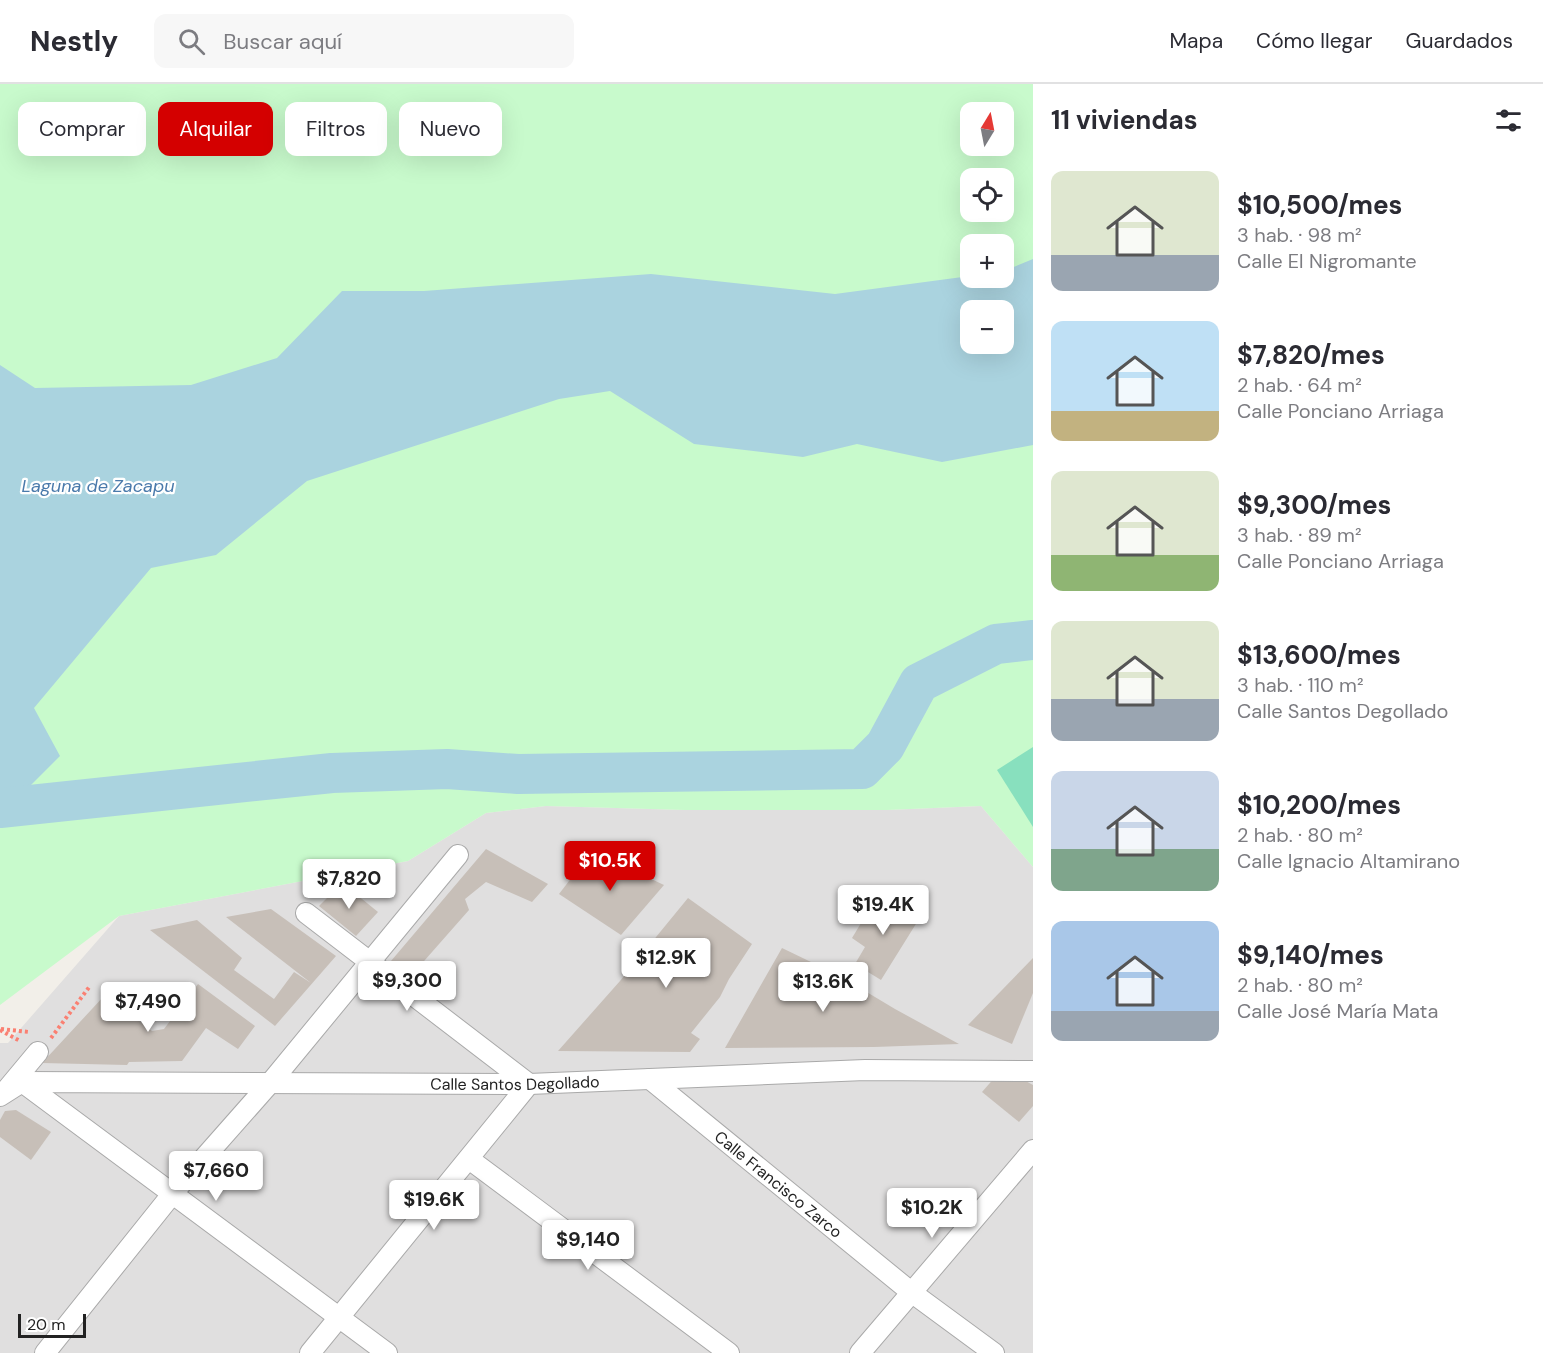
<!DOCTYPE html>
<html lang="es">
<head>
<meta charset="utf-8">
<style>
  body { margin:0; font-family:"DM Sans",sans-serif; background:#f7f7f7; color:#2b2b33; height:100vh; display:flex; flex-direction:column; font-size:22px; white-space:nowrap }
  * { box-sizing:border-box; margin:0 }
  p { font-size:20px; color:#7c7c81 }
  .icon { flex:none; width:33px; height:33px; fill:none; stroke:currentColor; stroke-width:2; stroke-linecap:round; stroke-linejoin:round }
  .map { position:relative; flex:1; overflow:hidden }
  .details { display:flex; flex-direction:column; background:#fff; width:510px }
  .details>* { flex:none }
  .hud { position:absolute; left:18px; top:18px; width:570px; height:54px; display:flex; gap:12px }
  .needle { width:39px; rotate:10deg }
  .buttons { position:absolute; left:960px; top:18px; display:grid; gap:12px }
  .buttons a { display:grid; place-items:center; width:54px; height:54px; border-radius:12px; background:#fff; box-shadow:0 6px 24px #0002; font-size:30px }
  .scale { position:absolute; left:18px; bottom:15px; width:68px; box-sizing:border-box; padding-left:6px; border:3px solid #222; border-top:0; font-size:16px; line-height:21px; white-space:nowrap; color:#222; -webkit-text-stroke:4px #fff; paint-order:stroke }
  .price { position:absolute; translate:-50% -51px; padding:0 14px; border-radius:6px; background:#fff; color:#222; font-size:20px; line-height:39px; filter:drop-shadow(0 2px 3px #0008) }
  .price::after { content:''; position:absolute; left:50%; top:36px; width:18px; height:14px; margin-left:-9px; background:inherit; clip-path:polygon(0 0,100% 0,50% 100%) }
  .price.active { background:#d40000; color:#fff }
  ul { padding:0; list-style:none }
  li { display:flex; align-items:center; gap:18px; height:150px; padding:0 18px }
  li span { display:grid; place-items:center; flex:none; width:168px; height:120px; border-radius:12px; color:#555 }
  li>.icon { margin-inline-start:auto }
  span .icon { width:72px; height:72px; fill:#fffc; stroke-width:1 }
  li b { font-size:26px }
  h2 { display:flex; justify-content:space-between; align-items:center; height:72px; padding:0 18px; font-size:26px }
  .tag { padding:0 21px; border-radius:12px; background:#fff; box-shadow:0 6px 24px #0002; font-size:21px; line-height:54px }
  .tag.active { background:#d40000; color:#fff }
  header { display:flex; align-items:center; gap:36px; box-sizing:border-box; height:84px; padding:0 30px; background:#fff; border-bottom:2px solid #e1e1e2 }
  header strong { font-size:28px }
  nav { display:flex; gap:33px; margin-inline-start:auto; font-size:21px }
  .search { width:420px; height:54px; background:#f7f7f7; display:flex; align-items:center; gap:15px; box-sizing:border-box; padding:0 21px; border-radius:12px; color:#7c7c81; font-size:22px }
  main { display:flex; flex:1; min-height:0 }
  .map>svg:first-child { display:block }
  .residential { fill:#e0dfdf }
  .park { fill:#c8facc; fill-rule:evenodd }
  .pitch { fill:#88e0be }
  .water { fill:#aad3df; fill-rule:evenodd }
  .lines { fill:none; stroke-linecap:round; stroke-linejoin:round }
  .river { stroke:#aad3df; stroke-width:40 }
  .building { fill:#c7bfb8 }
  .street-casing { stroke:#a9a9a9; stroke-width:22 }
  .path { stroke:#fa8072; stroke-width:4; stroke-dasharray:3 3; stroke-linecap:butt }
  .street { stroke:#fff; stroke-width:20 }
  .labels { text-anchor:middle; dominant-baseline:central; stroke-width:4.5; stroke-linejoin:round; paint-order:stroke }
  .street-label { font-size:16px; fill:#222; stroke:#fff }
  .water-label { font-size:18px; font-style:italic; fill:#4a7aab; stroke:#fff }
</style>
</head>
<body>
<header>
<strong>Nestly</strong>
<div class="search"><svg class="icon" aria-label="search" viewBox="0 0 24 24"><circle cx="10" cy="10" r="6"/><path d="M15 15l6 6"/></svg>Buscar aquí</div>
<nav><a>Mapa</a><a>Cómo llegar</a><a>Guardados</a></nav>
</header>
<main>
<div class="map">
<svg width="1033" height="1269" viewBox="0 0 1033 1269">
  <rect width="100%" height="100%" fill="#f2efe9"/>
  <path class="residential" d="M546,722L685,726H887L981,722L1033,783V1269H0V959H8L119,832L408,777L486,729Z"/>
  <path class="park" d="M0,0H1033V783L981,722L887,726H685L546,722L486,729L408,777L119,832L0,921ZM970,28H1004V62H970ZM970,94H1004V128H970ZM970,160H1004V194H970ZM970,226H1004V260H970Z"/>
  <path class="pitch" d="M1033,663V743L997,686Z"/>
  <path class="water" d="M1033,175V361L942,378L857,360L803,373L694,360L610,307L559,315L307,397L216,471L151,484L34,624L60,672L28,704L0,707V281L35,304L191,301L277,274L342,207H424L651,190L835,210L970,192V194H1004V187ZM970,226H1004V260H970Z"/>
  <g class="lines">
    <path class="river" d="M0,724L332,689L447,685L518,690L862,685L885,662L919,599L996,560L1033,556"/>
  </g>
  <g class="building">
    <path d="M486,765L548,800L532,818L486,798L465,815L469,826L410,893L391,877Z"/>
    <path d="M592,767L664,801L621,851L559,810Z"/>
    <path d="M351,806L378,828L356,852L319,822L333,808Z"/>
    <path d="M878,811L919,835L881,896L855,880L865,863L852,854Z"/>
    <path d="M688,814L752,860L729,895L720,913L691,949L700,955L690,968L558,967L620,897Z"/>
    <path d="M271,825L336,872L275,942L150,846L197,836L242,874L234,886L274,915L294,888L311,899L226,833Z"/>
    <path d="M782,864L840,892L895,925L959,960L874,963L725,964Z"/>
    <path d="M1033,874V909L1012,960L968,941Z"/>
    <path d="M198,900L255,942L238,965L206,944L182,977L129,978L127,981L42,979L104,912L122,923L152,947L164,945Z"/>
    <path d="M1013,990L1033,1001V1022L1019,1038L982,1008L996,992Z"/>
    <path d="M16,1026L51,1048L31,1076L0,1053V1036L5,1027Z"/>
  </g>
  <g class="lines">
    <g class="street-casing">
      <g id="street">
        <path d="M306,829L529,1000L310,1269"/>
        <path id="s1" d="M650,995L911,1208L994,1269"/>
        <path d="M22,998L387,1269"/>
        <path d="M8,1004L38,968"/>
        <path id="s2" d="M0,1012L22,998L529,1000L865,986L1033,987"/>
        <path d="M469,1075L729,1269"/>
        <path d="M45,1269L173,1109L271,998L458,771"/>
        <path d="M860,1269L1033,1066"/>
      </g>
    </g>
    <g class="path">
      <path d="M1,945L29,948"/>
      <path d="M0,946L20,957"/>
      <path d="M51,954L90,902"/>
    </g>
    <use href="#street" class="street"/>
  </g>
  <g class="labels">
    <g class="street-label">
      <text stroke="none"><textPath href="#s2" startOffset="519">Calle Santos Degollado</textPath></text>
      <text stroke="none"><textPath href="#s1" startOffset="166">Calle Francisco Zarco</textPath></text>
    </g>
    <g class="water-label">
      <text x="98" y="402">Laguna de Zacapu</text>
    </g>
  </g>
</svg>
<div class="buttons">
<a><svg class="needle" viewBox="-14 -14 28 28"><path d="M0-13l5 13h-10z" fill="#e53935"/><path d="M0 13l5-13h-10z" fill="#7c7c81"/></svg></a>
<a><svg class="icon" aria-label="locate" viewBox="0 0 24 24"><circle cx="12" cy="12" r="6"/><path d="M12 2v4M12 18v4M2 12h4M18 12h4"/></svg></a>
<a>+</a>
<a>−</a>
</div>
<div class="scale">20 m</div>
<b class="price active" style="left:610px;top:808px">$10.5K</b>
<b class="price" style="left:349px;top:826px">$7,820</b>
<b class="price" style="left:883px;top:852px">$19.4K</b>
<b class="price" style="left:666px;top:905px">$12.9K</b>
<b class="price" style="left:407px;top:928px">$9,300</b>
<b class="price" style="left:823px;top:929px">$13.6K</b>
<b class="price" style="left:148px;top:949px">$7,490</b>
<b class="price" style="left:216px;top:1118px">$7,660</b>
<b class="price" style="left:434px;top:1147px">$19.6K</b>
<b class="price" style="left:932px;top:1155px">$10.2K</b>
<b class="price" style="left:588px;top:1187px">$9,140</b>
<div class="hud">
<a class="tag">Comprar</a>
<a class="tag active">Alquilar</a>
<a class="tag">Filtros</a>
<a class="tag">Nuevo</a>
</div>
</div>
<section class="details">
<h2>11 viviendas<svg class="icon" aria-label="filters" viewBox="0 0 24 24"><path d="M4 7h16M4 17h16"/><circle cx="9" cy="7" r="2"/><circle cx="15" cy="17" r="2"/></svg></h2>
<ul>
<li><span style="background:linear-gradient(#dfe7d0 70%,#9aa5b1 0)"><svg class="icon" aria-label="home" viewBox="0 0 24 24"><path d="M3 11l9-7 9 7M6 9v11h12V9"/></svg></span><div><b>$10,500/mes</b><p>3 hab. · 98 m²</p><p>Calle El Nigromante</p></div></li>
<li><span style="background:linear-gradient(#bfe0f5 75%,#c2b280 0)"><svg class="icon" aria-label="home" viewBox="0 0 24 24"><path d="M3 11l9-7 9 7M6 9v11h12V9"/></svg></span><div><b>$7,820/mes</b><p>2 hab. · 64 m²</p><p>Calle Ponciano Arriaga</p></div></li>
<li><span style="background:linear-gradient(#dfe7d0 70%,#8fb573 0)"><svg class="icon" aria-label="home" viewBox="0 0 24 24"><path d="M3 11l9-7 9 7M6 9v11h12V9"/></svg></span><div><b>$9,300/mes</b><p>3 hab. · 89 m²</p><p>Calle Ponciano Arriaga</p></div></li>
<li><span style="background:linear-gradient(#dfe7d0 65%,#9aa5b1 0)"><svg class="icon" aria-label="home" viewBox="0 0 24 24"><path d="M3 11l9-7 9 7M6 9v11h12V9"/></svg></span><div><b>$13,600/mes</b><p>3 hab. · 110 m²</p><p>Calle Santos Degollado</p></div></li>
<li><span style="background:linear-gradient(#c9d6e8 65%,#7fa58c 0)"><svg class="icon" aria-label="home" viewBox="0 0 24 24"><path d="M3 11l9-7 9 7M6 9v11h12V9"/></svg></span><div><b>$10,200/mes</b><p>2 hab. · 80 m²</p><p>Calle Ignacio Altamirano</p></div></li>
<li><span style="background:linear-gradient(#a9c7e8 75%,#9aa5b1 0)"><svg class="icon" aria-label="home" viewBox="0 0 24 24"><path d="M3 11l9-7 9 7M6 9v11h12V9"/></svg></span><div><b>$9,140/mes</b><p>2 hab. · 80 m²</p><p>Calle José María Mata</p></div></li>
</ul>
</section>
</main>
</body>
</html>
